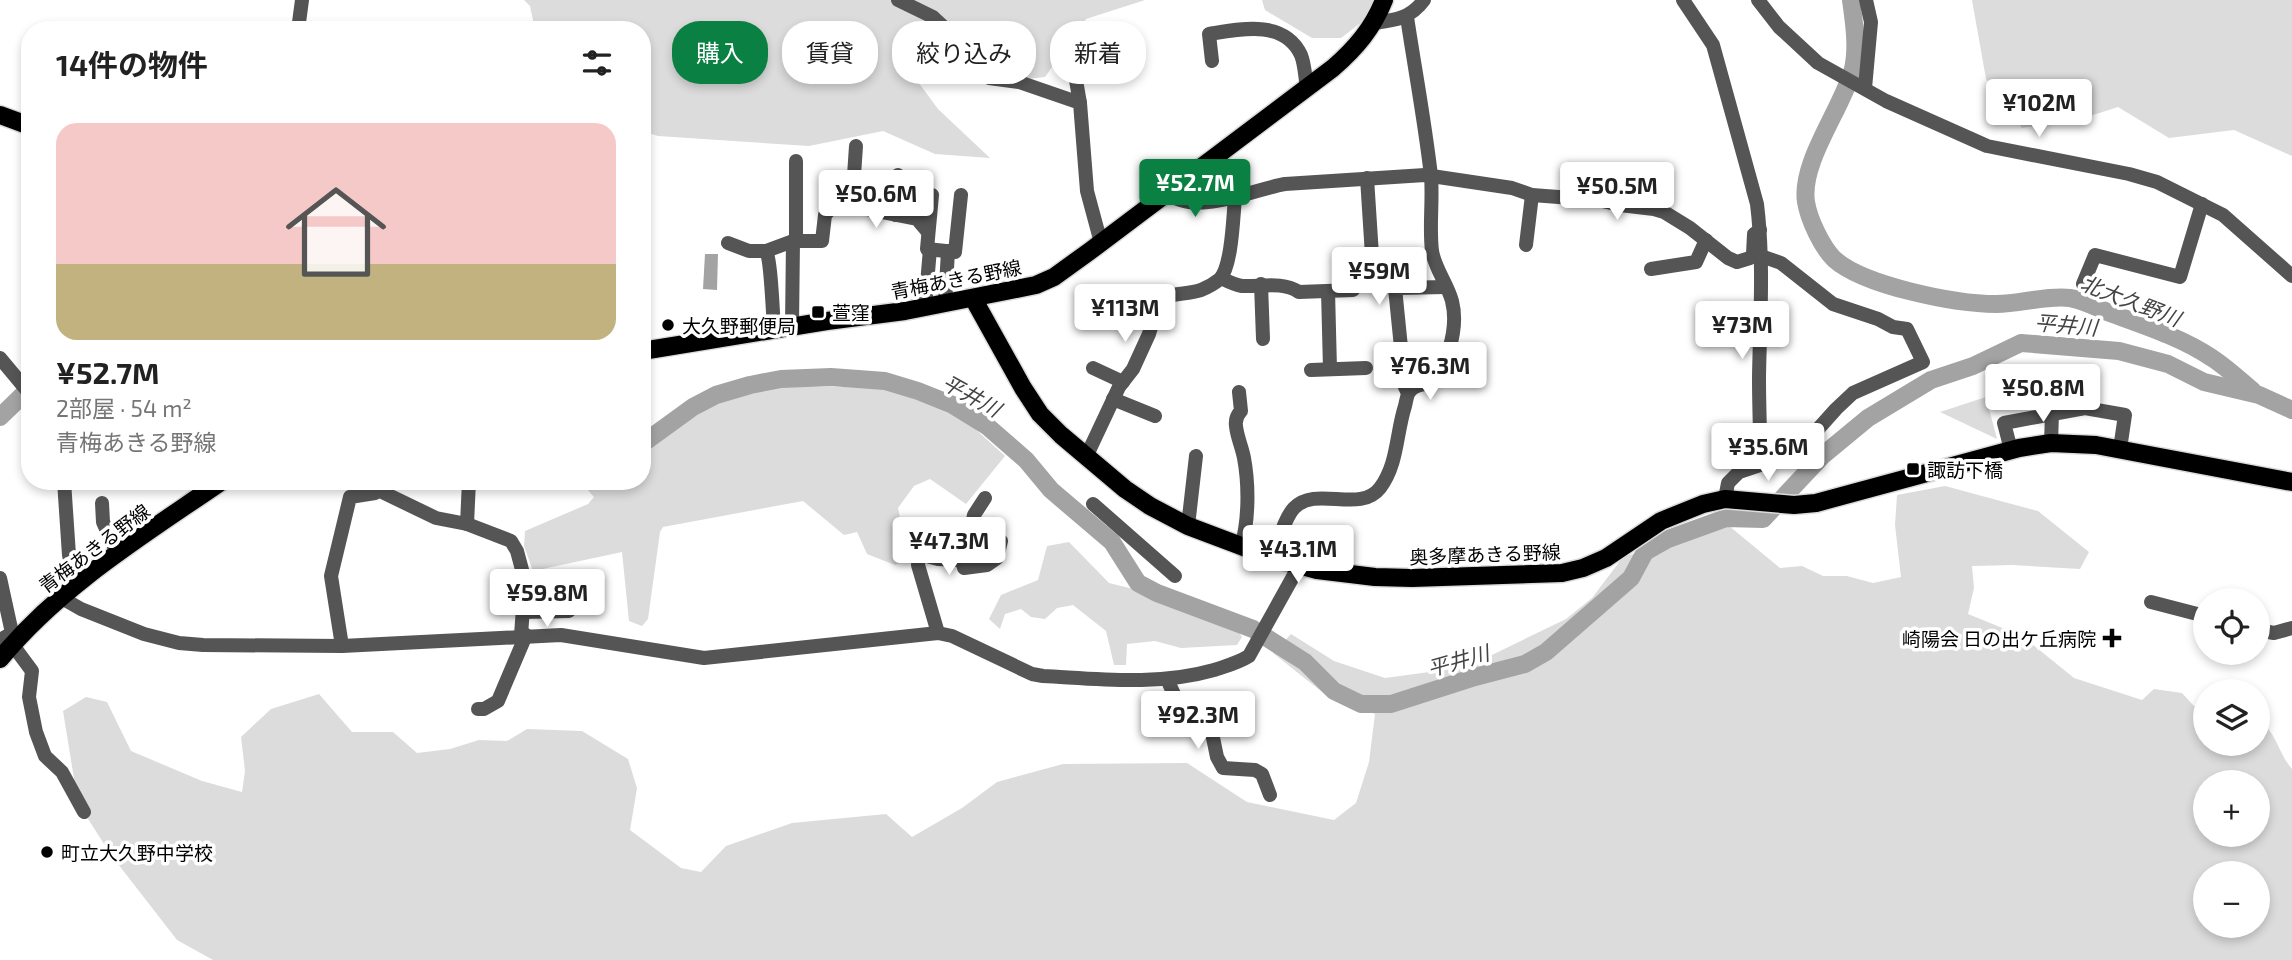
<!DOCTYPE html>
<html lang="ja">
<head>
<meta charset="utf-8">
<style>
  body { margin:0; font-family:"Exo 2","Noto Sans JP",sans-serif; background:#f2f2f2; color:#222; height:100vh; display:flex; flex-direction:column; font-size:26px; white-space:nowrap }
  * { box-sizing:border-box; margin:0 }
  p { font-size:23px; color:#767676 }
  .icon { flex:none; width:38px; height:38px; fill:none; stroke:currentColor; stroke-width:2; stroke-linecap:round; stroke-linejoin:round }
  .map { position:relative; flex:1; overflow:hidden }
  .sheet { position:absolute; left:21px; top:21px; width:630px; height:469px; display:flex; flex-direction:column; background:#fff; border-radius:28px; box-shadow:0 4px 10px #0003 }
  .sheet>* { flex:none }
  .hud { position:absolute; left:672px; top:21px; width:665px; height:63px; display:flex; gap:14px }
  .buttons { position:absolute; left:2193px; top:588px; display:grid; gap:14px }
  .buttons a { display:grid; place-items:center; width:77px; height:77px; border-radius:50%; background:#fff; box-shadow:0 4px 10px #0003; font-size:35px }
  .price { position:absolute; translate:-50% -60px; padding:0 16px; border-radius:7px; background:#fff; color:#222; font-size:23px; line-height:46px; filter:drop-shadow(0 2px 4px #0008) }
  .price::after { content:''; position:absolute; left:50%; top:42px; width:21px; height:16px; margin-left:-10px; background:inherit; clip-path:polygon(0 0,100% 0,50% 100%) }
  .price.on { background:#0b8043; color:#fff }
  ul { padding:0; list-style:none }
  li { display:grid; align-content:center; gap:14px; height:371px; padding:0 35px }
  li span { display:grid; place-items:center; height:217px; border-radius:21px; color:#555 }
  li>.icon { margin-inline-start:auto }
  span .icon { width:126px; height:126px; fill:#fffc; stroke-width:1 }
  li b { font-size:30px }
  h2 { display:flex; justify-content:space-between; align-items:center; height:84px; padding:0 35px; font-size:30px }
  .chip { padding:0 24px; border-radius:28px; background:#fff; box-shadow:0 4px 10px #0003; font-size:24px; line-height:63px }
  .chip.on { background:#0b8043; color:#fff }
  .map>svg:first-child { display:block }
  .green { fill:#dcdcdc; fill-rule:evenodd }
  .water { fill:#a3a3a3 }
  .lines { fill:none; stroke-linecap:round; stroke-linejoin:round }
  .river { stroke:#a3a3a3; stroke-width:18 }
  .major-casing { stroke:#dbdbdb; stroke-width:21 }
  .minor { stroke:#555; stroke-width:14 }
  .major { stroke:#000; stroke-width:18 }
  .poi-dot { fill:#000; stroke:#fff; stroke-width:2.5 }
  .labels { text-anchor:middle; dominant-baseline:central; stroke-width:7; stroke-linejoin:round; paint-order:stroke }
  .street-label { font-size:19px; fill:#000; stroke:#fff }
  .poi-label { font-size:19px; fill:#000; stroke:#fff; text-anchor:start }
  .water-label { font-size:21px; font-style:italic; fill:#444; stroke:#fff }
</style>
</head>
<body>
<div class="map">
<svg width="2292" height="960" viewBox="0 0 2292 960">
  <rect width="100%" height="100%" fill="#fff"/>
  <g class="green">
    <path d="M524,0H1145L1086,19L1045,77L982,84L948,63L923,69L913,75L938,109L990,158L935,154L883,131L809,146L658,136L642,131V30H535L530,6Z"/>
    <path d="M1262,0H1373L1372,14L1341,38H1312L1265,10Z"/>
    <path d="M1972,0H2292V156L2234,130L2169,138L2118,107L2087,117L2022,128L1986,79Z"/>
    <path d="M765,385L884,388L961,416L1005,456L966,504L930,479L914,486L898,508L909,560L895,565L867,554L857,532L844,535L803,501L663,527L660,532L648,619L642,626L629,621L622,552L533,571L524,546L525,531L588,504L594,497L586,488L544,481H642V447L714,405Z"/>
    <path d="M1986,397L1997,439L1940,412Z"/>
    <path d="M1945,486L2038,511L2089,552L2080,569L2013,565L1972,566L1974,588L1968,614L2022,636L2074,678L2142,700L2154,689L2182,693L2194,706L2205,710V744H2258V720C2277,732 2278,753 2292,769V960H213L177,940L111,855L78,803L63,711L86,697L107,702L131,751L202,781L242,792L245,771L241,737L271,709L319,694L352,732H393L417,753L450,749L479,740L507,741L527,729L582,731L628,759L637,788L630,830L681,868L701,872L726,846L792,823L886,814L912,837L962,808L997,782L1063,764L1187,763L1247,802L1334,820L1356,803L1369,762L1375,714L1327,696L1273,653L1291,634L1334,661L1385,678L1467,667L1566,619L1592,598L1623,557L1728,525L1780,568L1802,566L1823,576H1847L1873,583L1901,577L1895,525L1897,495ZM2205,782H2258V835H2205ZM2205,873H2258V926H2205Z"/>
    <path d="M1069,542L1109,583L1150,593L1238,631L1242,637L1237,645L1181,648L1155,641L1127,644L1126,665H1114L1106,631L1073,605L1057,608L1045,619L1031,617L1021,609L1005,614L1000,629L989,619L1001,595L1038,580L1047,546Z"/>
  </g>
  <path class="water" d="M705,254H718L717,290L703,289Z"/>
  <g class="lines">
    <g class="river">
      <path d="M1851,0C1854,22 1858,47 1853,69C1842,109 1800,162 1806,202C1809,220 1822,247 1834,259C1864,286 1956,304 1996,304C2021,304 2046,295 2070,298C2083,300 2098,308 2110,313C2143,325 2183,338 2212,358C2226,367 2240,380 2253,391"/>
      <path d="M0,417L30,388"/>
      <path d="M642,444L693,407L716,395L750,385L781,379L831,377L885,381L918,391L953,405L987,426L1026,460L1051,490L1112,542L1138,583L1157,593L1253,629L1305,662L1334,691L1361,704H1391L1475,677L1525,664L1546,652L1631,578L1645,552L1668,539L1726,518L1763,519L1822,456L1868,418L1931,380L1973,366L2021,343L2119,351L2168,364L2204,382L2259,395L2292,410"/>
    </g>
    <g class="major-casing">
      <g id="major">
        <path d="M0,115L30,126"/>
        <path d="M973,298L1023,388L1040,414L1061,435L1125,489L1150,506L1188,526L1273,558L1317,570L1375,577L1412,578L1562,573L1583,568L1606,558L1661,521L1703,504L1725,499L1794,505L1816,503L2019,448L2051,443L2096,445L2292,482"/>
        <path d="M642,351L827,321L905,311L1036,285L1054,277L1090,251L1333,68C1356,48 1373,28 1384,0"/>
        <path d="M0,659C61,585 144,535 222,481"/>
      </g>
    </g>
    <g class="minor">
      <path d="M898,0L933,17L948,31L982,74L989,78L1019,82L1080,103L1087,191L1101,243"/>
      <path d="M1683,0L1713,45L1757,204C1764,262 1760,319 1759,377C1759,406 1760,435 1761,464"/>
      <path d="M1758,0L1779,27L1818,63L1886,101L1987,146L2129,174L2157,182L2223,215L2292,276"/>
      <path d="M1374,23C1396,20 1411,18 1424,0"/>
      <path d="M298,30L302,0"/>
      <path d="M1212,61L1209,34C1240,29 1284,19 1301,55C1305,65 1305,77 1307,88"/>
      <path d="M1865,88L1871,22L1866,0"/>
      <path d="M1080,103L1074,69L1077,62L1107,54"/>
      <path d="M796,161V240"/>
      <path d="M1367,178L1374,286"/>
      <path d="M1168,193C1195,217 1254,189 1285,184L1425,175L1512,188L1532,195L1598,200L1620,205L1654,209L1664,212L1690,228L1728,258L1737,262L1750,258L1753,254L1754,234L1760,230"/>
      <path d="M932,195L927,249L955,252L961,195"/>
      <path d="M852,205L856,146"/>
      <path d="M896,215L898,175"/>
      <path d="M728,243L749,251H766L793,241H822L825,215L836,203L917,219L928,232"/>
      <path d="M1526,245L1532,195"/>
      <path d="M766,251C771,259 773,316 774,330"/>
      <path d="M1651,269L1696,262L1706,240"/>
      <path d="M1221,278C1227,281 1235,285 1242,286C1261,287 1282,281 1299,292L1353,290"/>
      <path d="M1261,284L1263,339"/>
      <path d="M2083,284L2095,255L2180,277L2202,204"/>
      <path d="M1328,291L1330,369"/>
      <path d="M945,304L948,251"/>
      <path d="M925,307L930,249"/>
      <path d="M792,326L793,241"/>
      <path d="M0,358L30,394"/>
      <path d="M1093,368L1123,382"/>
      <path d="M1311,370L1366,368"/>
      <path d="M1239,392L1241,411C1237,415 1235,419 1236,426C1237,437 1242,447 1244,458C1249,485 1249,521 1241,547"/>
      <path d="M1408,393L1405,387L1395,288L1446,287"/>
      <path d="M1113,399L1155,416"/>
      <path d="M2051,443L2052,413"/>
      <path d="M2011,450L2004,423L2085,408L2125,415L2120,449"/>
      <path d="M1087,455L1119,387L1133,369L1149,334L1159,300C1172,292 1186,295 1201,290C1206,288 1215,283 1220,279C1232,265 1233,218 1235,198"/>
      <path d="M64,481L69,555L75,585"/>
      <path d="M374,481L378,490L436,518L467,524L511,541L517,551L525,581L521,635"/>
      <path d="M985,498L974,515L966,553L962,560L964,568L987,565L997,558L1001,541"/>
      <path d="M1725,499L1728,483L1739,472L1781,458L1802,447L1836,409L1853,393L1923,362L1907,329L1893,327L1878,319L1833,304L1781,263L1761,256"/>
      <path d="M102,503L103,522L118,555"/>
      <path d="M1093,504L1175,576"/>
      <path d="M467,524L469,481"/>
      <path d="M1188,526L1196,456"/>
      <path d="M1273,558C1279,543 1283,520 1294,508C1316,485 1360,514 1380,488C1398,464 1396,434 1405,406C1406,402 1407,394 1410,391C1416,383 1426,385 1435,382C1448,358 1459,329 1452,301C1447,283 1435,269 1432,251C1429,227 1433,201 1431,176C1425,123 1415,70 1407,17"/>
      <path d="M0,578L12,633L0,640"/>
      <path d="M60,597L81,609L144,634L179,643L203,645L342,646L561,635L704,658L938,633L952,636L1032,674L1043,676C1100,679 1158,686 1214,670C1226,666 1238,663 1249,656L1299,566"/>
      <path d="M2151,602L2205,616"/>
      <path d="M523,612L569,611"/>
      <path d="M2258,630L2274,633L2292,628"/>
      <path d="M938,633L918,565L919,554L938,559L962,560"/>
      <path d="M12,644L32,671L29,697L36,732L45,756L62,772L84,812"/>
      <path d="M342,646L331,576L350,497L375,493L378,490"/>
      <path d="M1167,679L1177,701L1188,714L1211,728L1217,757L1223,768L1255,770L1262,774L1270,795"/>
      <path d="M478,709H484L498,701L526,635"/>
    </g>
    <use href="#major" class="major"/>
  </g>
  <g class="poi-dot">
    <rect x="811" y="305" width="14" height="14" rx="3.5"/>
    <circle cx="668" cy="325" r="7"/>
    <rect x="1906" y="462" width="14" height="14" rx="3.5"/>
    <path d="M2108.5 627.5h7v7h7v7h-7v7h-7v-7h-7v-7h7z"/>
    <circle cx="47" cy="852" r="7"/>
  </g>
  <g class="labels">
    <g class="street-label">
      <text transform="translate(956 279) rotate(-11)">青梅あきる野線</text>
      <text transform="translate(94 548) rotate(-37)">青梅あきる野線</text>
      <text transform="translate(1485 554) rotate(-2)">奥多摩あきる野線</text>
    </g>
    <g class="poi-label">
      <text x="832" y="312">萱窪</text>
      <text x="682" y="325">大久野郵便局</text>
      <text x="1927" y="469">諏訪下橋</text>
      <text x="2096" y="638" text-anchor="end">崎陽会 日の出ケ丘病院</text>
      <text x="61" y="852">町立大久野中学校</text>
    </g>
    <g class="water-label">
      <text transform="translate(2131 300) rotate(21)">北大久野川</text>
      <text transform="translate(2066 324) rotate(5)">平井川</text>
      <text transform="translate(972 395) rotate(29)">平井川</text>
      <text transform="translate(1458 660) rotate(-16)">平井川</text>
    </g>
  </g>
</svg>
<div class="buttons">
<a><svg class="icon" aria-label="locate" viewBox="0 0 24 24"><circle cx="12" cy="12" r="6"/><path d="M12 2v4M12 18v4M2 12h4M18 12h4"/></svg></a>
<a><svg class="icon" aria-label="layers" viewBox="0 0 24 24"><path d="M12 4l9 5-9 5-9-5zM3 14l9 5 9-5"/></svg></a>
<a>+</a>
<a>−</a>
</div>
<b class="price" style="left:2039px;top:139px">¥102M</b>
<b class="price on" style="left:1195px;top:219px">¥52.7M</b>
<b class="price" style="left:1617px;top:222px">¥50.5M</b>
<b class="price" style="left:876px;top:230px">¥50.6M</b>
<b class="price" style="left:1379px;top:307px">¥59M</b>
<b class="price" style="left:1125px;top:344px">¥113M</b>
<b class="price" style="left:1742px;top:361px">¥73M</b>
<b class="price" style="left:1430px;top:402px">¥76.3M</b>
<b class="price" style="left:2043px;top:424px">¥50.8M</b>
<b class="price" style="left:1768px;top:483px">¥35.6M</b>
<b class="price" style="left:949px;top:577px">¥47.3M</b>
<b class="price" style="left:1298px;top:585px">¥43.1M</b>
<b class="price" style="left:547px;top:629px">¥59.8M</b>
<b class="price" style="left:1198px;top:751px">¥92.3M</b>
<div class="hud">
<a class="chip on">購入</a>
<a class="chip">賃貸</a>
<a class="chip">絞り込み</a>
<a class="chip">新着</a>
</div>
<section class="sheet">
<h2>14件の物件<svg class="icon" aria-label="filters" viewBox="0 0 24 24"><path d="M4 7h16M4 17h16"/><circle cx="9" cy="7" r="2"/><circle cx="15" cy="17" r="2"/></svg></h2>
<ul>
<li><span style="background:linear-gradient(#f6c9c9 65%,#c2b280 0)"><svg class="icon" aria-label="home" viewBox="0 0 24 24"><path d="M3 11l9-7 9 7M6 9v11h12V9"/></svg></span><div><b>¥52.7M</b><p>2部屋 · 54 m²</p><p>青梅あきる野線</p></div></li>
</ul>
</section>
</div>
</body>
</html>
